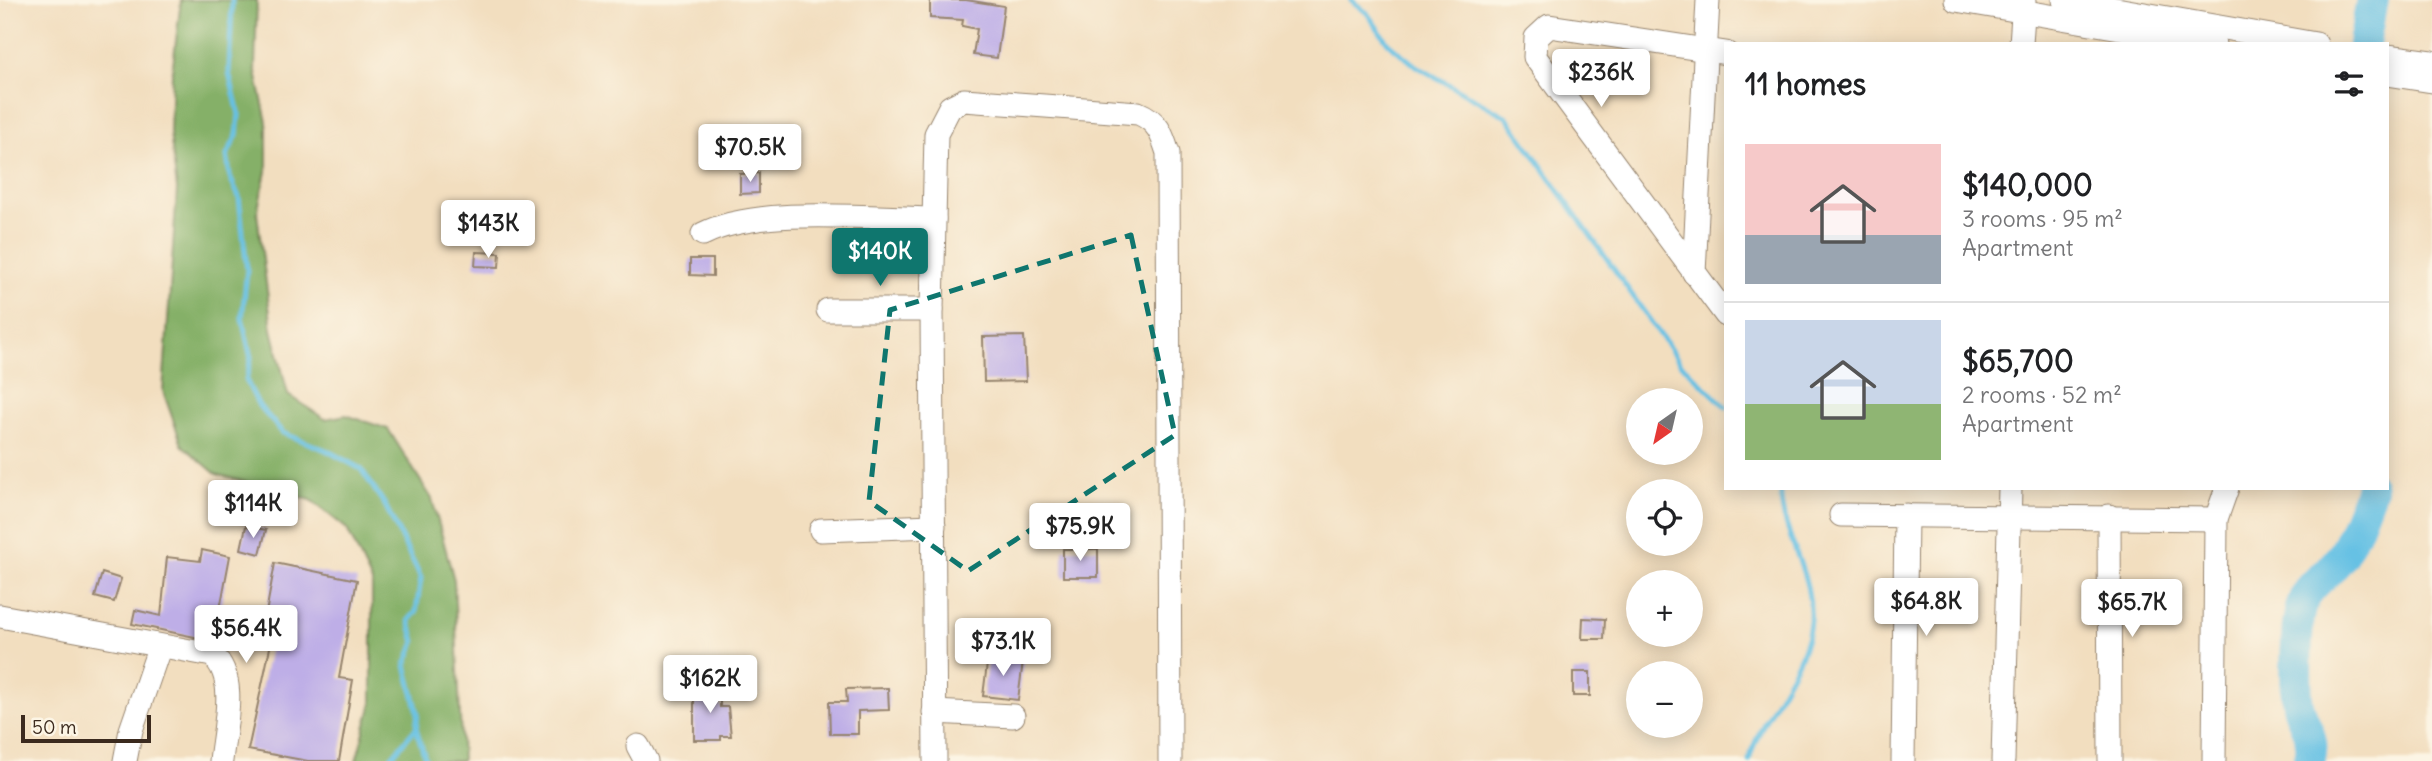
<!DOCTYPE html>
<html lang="en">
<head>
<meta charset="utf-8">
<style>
  body { margin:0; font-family:Delius,sans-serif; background:#f2f2f2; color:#202124; height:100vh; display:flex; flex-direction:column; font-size:26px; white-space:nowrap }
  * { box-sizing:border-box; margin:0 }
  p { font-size:23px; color:#757577 }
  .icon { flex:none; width:38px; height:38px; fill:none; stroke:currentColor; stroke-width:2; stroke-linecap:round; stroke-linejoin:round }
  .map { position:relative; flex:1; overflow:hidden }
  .sheet { position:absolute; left:1724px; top:42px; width:665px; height:448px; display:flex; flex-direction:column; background:#fff; border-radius:0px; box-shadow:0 4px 18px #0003 }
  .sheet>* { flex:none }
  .needle { width:46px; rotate:214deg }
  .fabs { position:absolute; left:1626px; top:388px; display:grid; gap:14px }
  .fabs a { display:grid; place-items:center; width:77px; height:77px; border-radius:50%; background:#fff; box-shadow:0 4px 18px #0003; font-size:35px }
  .scale { position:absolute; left:21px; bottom:18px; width:130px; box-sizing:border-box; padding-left:7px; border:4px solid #3b2a1e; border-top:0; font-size:19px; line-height:24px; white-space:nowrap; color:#3b2a1e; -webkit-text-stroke:5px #fcf5e5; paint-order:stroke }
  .price { position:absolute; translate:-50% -60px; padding:0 16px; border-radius:7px; background:#fff; color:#222; font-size:23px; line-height:46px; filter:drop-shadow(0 2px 4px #0008) }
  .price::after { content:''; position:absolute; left:50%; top:42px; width:21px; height:16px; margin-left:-10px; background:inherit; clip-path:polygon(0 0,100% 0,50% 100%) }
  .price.active { background:#0f766e; color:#fff }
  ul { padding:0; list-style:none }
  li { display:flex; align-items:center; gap:21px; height:175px; padding:0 21px }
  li+li { border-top:2px solid #e0e0e0 }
  li span { display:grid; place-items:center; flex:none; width:196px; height:140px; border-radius:0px; color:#555 }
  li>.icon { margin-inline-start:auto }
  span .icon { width:84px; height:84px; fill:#fffc; stroke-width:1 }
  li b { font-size:30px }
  h2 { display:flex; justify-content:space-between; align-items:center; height:84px; padding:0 21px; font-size:30px }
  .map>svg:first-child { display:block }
  .forest { fill:#85b068; stroke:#606d43; stroke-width:2 }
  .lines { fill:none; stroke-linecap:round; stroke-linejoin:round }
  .stream { stroke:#66c1e4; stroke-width:5 }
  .river { stroke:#66c1e4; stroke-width:32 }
  .building { fill:#beaee7 }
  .minor-casing { stroke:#96846e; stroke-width:25 }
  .minor { stroke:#fff; stroke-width:23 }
  .marked { fill:none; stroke:#0f766e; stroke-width:5; stroke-dasharray:14 9; stroke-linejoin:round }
</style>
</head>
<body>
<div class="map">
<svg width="2432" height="761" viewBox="0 0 2432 761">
  <rect width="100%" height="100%" fill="#fcf5e5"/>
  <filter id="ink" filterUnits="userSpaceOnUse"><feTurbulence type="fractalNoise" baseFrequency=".0143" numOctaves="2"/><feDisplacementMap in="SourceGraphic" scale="14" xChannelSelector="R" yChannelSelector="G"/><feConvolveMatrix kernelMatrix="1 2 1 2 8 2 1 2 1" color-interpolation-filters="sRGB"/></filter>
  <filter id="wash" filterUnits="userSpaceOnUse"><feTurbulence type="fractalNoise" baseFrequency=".00686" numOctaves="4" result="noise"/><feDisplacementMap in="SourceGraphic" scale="28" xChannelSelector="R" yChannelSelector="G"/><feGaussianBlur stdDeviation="1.57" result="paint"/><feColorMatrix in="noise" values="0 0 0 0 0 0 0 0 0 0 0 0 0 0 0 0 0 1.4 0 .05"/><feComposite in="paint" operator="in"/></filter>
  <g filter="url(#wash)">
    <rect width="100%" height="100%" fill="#f2debf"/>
    <path class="forest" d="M181,0H257L255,68L267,122V167L257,213L272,329L288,395L325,419L346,415L388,429L432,499L454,580L462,761H356L372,703V582L347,529L311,500L216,474L182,445L163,391L177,189L170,133L172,73Z"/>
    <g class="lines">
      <g class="stream">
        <path d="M232,0L229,73L239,114L237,135L227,155L230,177L239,197L247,270L242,318L251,358L246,380L259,406L283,433L326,450L361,469L385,505L421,578L416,612L409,620L415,642L406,665L418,713L416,728L426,761"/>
        <path d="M1351,0L1367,13L1388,43L1416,66L1507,117L1680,363L1726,407"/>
        <path d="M388,761L416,728"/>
        <path d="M1749,761C1760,716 1803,669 1809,629C1818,575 1778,533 1781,488"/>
      </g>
      <g class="river">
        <path d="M2364,44L2372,0"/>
        <path d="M2309,761C2317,738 2303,726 2298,705C2295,689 2296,635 2299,618C2304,585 2318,584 2337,562C2351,545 2363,509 2371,488"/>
      </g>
    </g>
    <g id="blocks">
      <g class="building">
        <path d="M930,0H966L1004,6L997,58L973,55L977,29L962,26L963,20L930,18Z"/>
        <path d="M759,173V193L740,194V174Z"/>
        <path d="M468,205L469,229H454L453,206Z"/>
        <path d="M476,252L500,253L499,267L475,266Z"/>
        <path d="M690,259H713V276L690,275Z"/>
        <path d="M1024,336L1026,381L984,382L983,337Z"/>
        <path d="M246,526L266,530L260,554L241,549Z"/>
        <rect x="1063" y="549" width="35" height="28"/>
        <path d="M202,550L230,556L214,641L132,624L135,610L161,616L167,557L200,561Z"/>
        <path d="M275,563L357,580L339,678L353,680L339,761H308L248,750L271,643L261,641Z"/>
        <path d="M102,573L121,579L114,602L95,597Z"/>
        <path d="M1583,618L1605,619L1604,639H1582Z"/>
        <path d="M988,656L1023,661L1018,700L983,696Z"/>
        <rect x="1573" y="672" width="17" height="24"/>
        <path d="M694,688H720V707H728L731,736H721V740H694Z"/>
        <path d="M888,688L889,710L858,711V734H830L829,702H847L846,689Z"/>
      </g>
    </g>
  </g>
  <g filter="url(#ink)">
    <use href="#blocks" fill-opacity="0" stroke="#96846e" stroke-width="2"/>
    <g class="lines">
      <g class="minor-casing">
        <g id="minor">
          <path d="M1956,0L2214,44"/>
          <path d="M2064,0L2316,44"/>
          <path d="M2021,44L2024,0"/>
          <path d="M1726,53L1549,26L1536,38L1535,57L1726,315"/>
          <path d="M2387,56L2432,62"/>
          <path d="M2387,74L2432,81"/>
          <path d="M703,234C759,206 869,218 934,219"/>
          <path d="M1694,273L1708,0"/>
          <path d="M828,310H932"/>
          <path d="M1841,515L2216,519"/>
          <path d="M2109,516L2110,761"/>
          <path d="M821,530L934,526"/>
          <path d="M0,616L212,655C239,677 224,729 221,761"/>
          <path d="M934,712L1013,716"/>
          <path d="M638,746L646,761"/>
          <path d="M125,761L131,730L160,646"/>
          <path d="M935,761L932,310L936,134L950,107L964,100L1138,113C1158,121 1162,134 1168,153L1170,761"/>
          <path d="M1903,761L1906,515"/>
          <path d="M2003,761L2010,488"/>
          <path d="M2214,761L2216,519L2227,488"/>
        </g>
      </g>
      <use href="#minor" class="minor"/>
    </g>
  </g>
  <path class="marked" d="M1131,235L1175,435L968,571L869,501L890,310Z"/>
</svg>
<div class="fabs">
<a><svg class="needle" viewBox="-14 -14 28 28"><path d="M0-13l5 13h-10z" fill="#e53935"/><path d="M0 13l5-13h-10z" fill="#757577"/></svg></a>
<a><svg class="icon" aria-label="locate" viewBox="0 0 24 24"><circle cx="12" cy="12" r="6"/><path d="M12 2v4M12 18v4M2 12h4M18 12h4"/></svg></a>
<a>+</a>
<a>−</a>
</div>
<div class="scale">50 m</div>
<b class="price" style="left:1601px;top:109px">$236K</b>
<b class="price" style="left:750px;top:184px">$70.5K</b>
<b class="price" style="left:488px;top:260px">$143K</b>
<b class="price active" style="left:880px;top:288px">$140K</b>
<b class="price" style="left:253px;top:540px">$114K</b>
<b class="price" style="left:1080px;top:563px">$75.9K</b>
<b class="price" style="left:1926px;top:638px">$64.8K</b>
<b class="price" style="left:2132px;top:639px">$65.7K</b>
<b class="price" style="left:246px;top:665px">$56.4K</b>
<b class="price" style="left:1003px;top:678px">$73.1K</b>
<b class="price" style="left:710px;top:715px">$162K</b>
<section class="sheet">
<h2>11 homes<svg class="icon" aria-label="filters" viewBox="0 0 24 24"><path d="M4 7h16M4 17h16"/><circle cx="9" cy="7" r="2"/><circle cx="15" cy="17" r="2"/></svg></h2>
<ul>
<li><span style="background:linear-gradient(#f6c9c9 65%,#9aa5b1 0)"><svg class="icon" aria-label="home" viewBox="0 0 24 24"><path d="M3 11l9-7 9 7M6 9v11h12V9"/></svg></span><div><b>$140,000</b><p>3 rooms · 95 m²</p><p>Apartment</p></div></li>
<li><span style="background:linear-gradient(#c9d6e8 60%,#8fb573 0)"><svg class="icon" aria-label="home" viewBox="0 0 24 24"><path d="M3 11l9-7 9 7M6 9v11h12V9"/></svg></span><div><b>$65,700</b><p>2 rooms · 52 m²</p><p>Apartment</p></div></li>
</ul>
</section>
</div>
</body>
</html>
